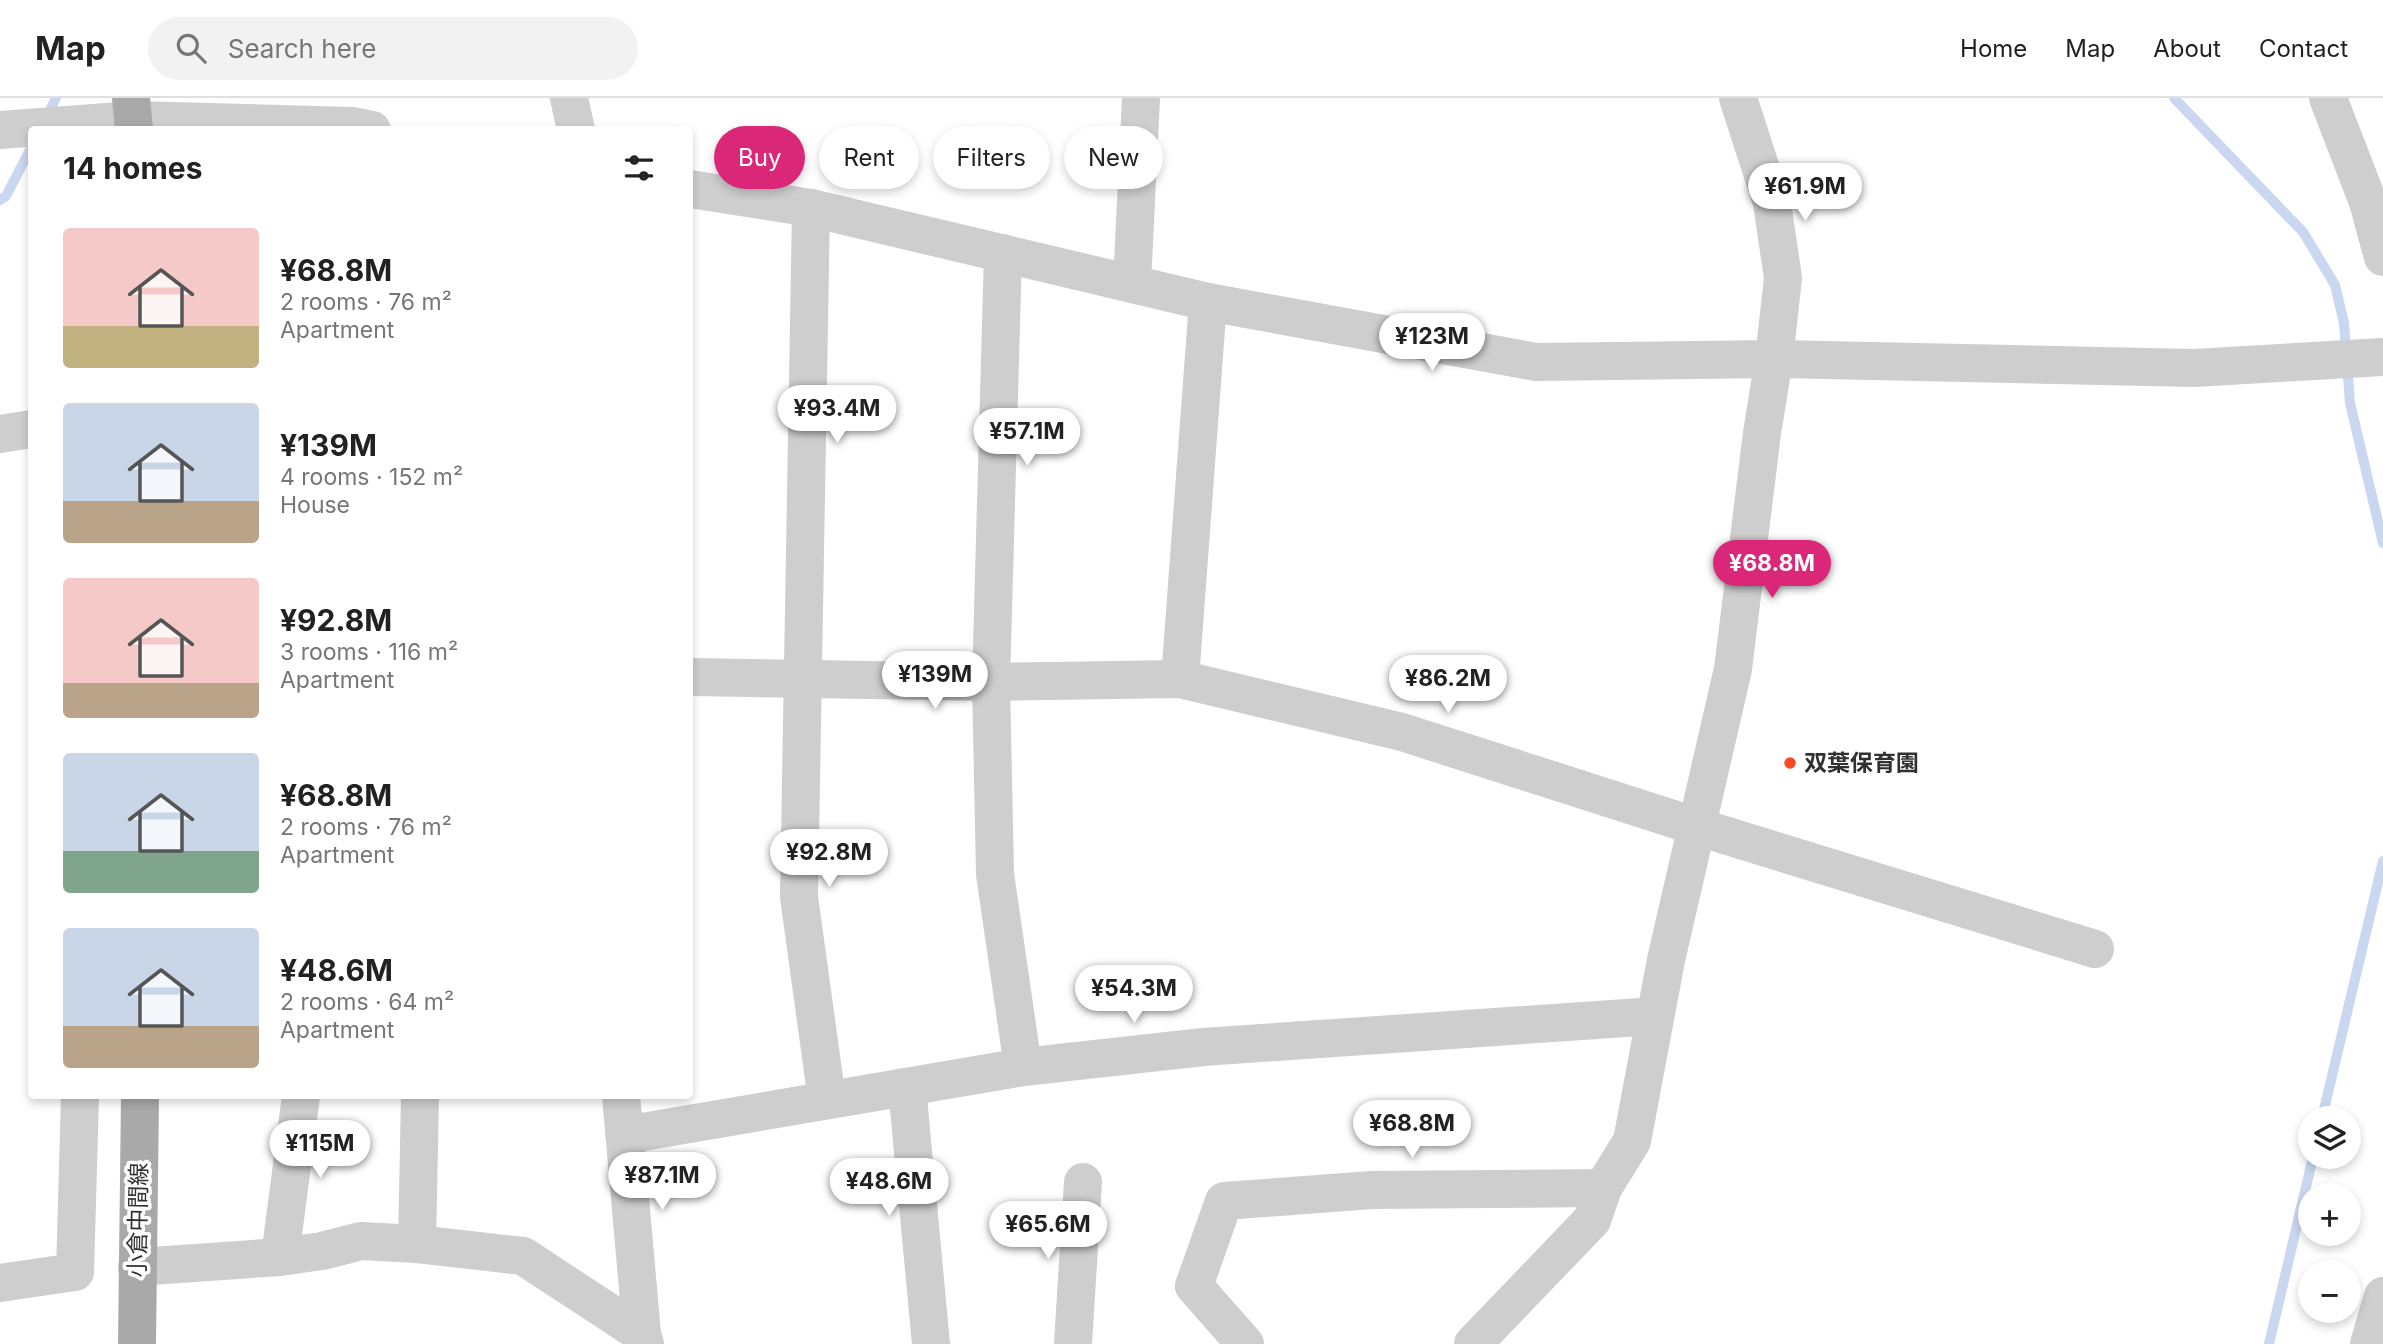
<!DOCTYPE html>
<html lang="en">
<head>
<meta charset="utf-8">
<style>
  body { margin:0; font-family:Inter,"Noto Sans JP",sans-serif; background:#f2f2f2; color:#222; height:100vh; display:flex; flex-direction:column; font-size:26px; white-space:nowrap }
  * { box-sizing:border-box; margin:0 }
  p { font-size:23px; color:#767676 }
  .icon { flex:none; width:38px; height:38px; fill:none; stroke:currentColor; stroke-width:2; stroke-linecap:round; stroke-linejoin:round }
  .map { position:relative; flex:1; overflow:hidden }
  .panel { position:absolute; left:28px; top:28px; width:665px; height:973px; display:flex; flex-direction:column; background:#fff; border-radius:7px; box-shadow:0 4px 10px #0003 }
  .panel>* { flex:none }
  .guide { position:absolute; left:714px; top:28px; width:665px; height:63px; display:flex; gap:14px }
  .controls { position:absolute; left:2298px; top:1008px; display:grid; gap:14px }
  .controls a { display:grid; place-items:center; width:63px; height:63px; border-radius:50%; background:#fff; box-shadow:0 4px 10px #0003; font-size:35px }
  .price { position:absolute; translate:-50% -60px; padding:0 16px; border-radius:24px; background:#fff; color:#222; font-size:23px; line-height:46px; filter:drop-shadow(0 2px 4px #0008) }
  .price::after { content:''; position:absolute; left:50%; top:42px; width:21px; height:16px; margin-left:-10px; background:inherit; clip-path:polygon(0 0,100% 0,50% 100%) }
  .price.on { background:#db2777; color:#fff }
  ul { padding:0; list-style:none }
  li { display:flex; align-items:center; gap:21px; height:175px; padding:0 35px }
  li span { display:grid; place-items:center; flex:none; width:196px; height:140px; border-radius:7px; color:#555 }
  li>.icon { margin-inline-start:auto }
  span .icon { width:84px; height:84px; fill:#fffc; stroke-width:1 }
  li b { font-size:30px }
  h2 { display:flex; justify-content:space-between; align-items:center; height:84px; padding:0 35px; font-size:30px }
  .pill { padding:0 24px; border-radius:32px; background:#fff; box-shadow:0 4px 10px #0003; font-size:24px; line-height:63px }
  .pill.on { background:#db2777; color:#fff }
  header { display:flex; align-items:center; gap:42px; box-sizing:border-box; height:98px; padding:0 35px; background:#fff; border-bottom:2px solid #e0e0e0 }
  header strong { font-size:33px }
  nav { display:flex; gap:38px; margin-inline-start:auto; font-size:24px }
  .search { width:490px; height:63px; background:#f2f2f2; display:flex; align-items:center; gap:18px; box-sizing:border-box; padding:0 24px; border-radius:38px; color:#767676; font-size:26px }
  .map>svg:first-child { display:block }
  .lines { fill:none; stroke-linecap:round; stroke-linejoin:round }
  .stream { stroke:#c9d7f0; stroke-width:10 }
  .minor { stroke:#cecece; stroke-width:38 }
  .major { stroke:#a9a9a9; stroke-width:38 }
  .poi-dot { fill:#f64925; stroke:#fff; stroke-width:2.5 }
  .labels { text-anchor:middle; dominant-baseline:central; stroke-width:7; stroke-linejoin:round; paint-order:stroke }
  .poi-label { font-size:23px; font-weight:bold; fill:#313131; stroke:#fff; text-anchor:start }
  .street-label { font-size:23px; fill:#313131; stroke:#fff }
</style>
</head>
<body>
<header>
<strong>Map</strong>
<div class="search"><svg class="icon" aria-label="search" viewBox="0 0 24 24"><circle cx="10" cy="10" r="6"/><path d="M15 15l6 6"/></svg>Search here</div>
<nav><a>Home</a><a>Map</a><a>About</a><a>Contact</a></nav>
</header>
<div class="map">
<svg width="2383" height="1246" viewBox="0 0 2383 1246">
  <rect width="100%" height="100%" fill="#fff"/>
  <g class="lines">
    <g class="stream">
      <path d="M2174,0L2303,134L2335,187L2344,225L2350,305L2383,445"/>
      <path d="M46,20L56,0"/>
      <path d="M0,102L6,98L32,48"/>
      <path d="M2322,1020L2383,763"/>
      <path d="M2269,1246L2313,1059"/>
    </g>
    <g class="minor">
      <path d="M569,0L576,32"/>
      <path d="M2328,0L2368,104L2383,159"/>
      <path d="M0,32L133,22L352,28L372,32"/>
      <path d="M690,91L811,110L1208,204L1536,264L1774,261L2194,270L2383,259"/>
      <path d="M811,110L799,799L827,1002"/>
      <path d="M1003,155L991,584L995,776L1023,969"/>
      <path d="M1132,186L1141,0"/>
      <path d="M0,336L32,331"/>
      <path d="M690,579L991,584L1180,581L1402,634L1695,728L2095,851"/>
      <path d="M1180,581L1208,204"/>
      <path d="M907,989L931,1246"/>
      <path d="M621,998L642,1236L645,1246"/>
      <path d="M625,1037L1023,969L1203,949L1655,918"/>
      <path d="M417,1146L420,998"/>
      <path d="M280,1159L301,998"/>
      <path d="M137,1169L280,1159L322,1153L361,1143L417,1146L523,1158L642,1236"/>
      <path d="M0,1185L75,1174L80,998"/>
      <path d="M1073,1246L1083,1084"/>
      <path d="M1245,1246L1194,1188L1224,1103L1372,1092L1603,1090"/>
      <path d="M1473,1246L1592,1122L1603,1090L1632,1043L1666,862L1733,571L1762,335L1774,261L1783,180L1772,105L1738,0"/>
      <path d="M2369,1246L2383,1198"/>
    </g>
    <g class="major">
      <path d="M131,0L134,32"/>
      <path d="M137,1246L140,998"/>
    </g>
  </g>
  <circle class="poi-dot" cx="1790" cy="665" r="7"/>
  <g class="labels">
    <g class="poi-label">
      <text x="1804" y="665">双葉保育園</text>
    </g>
    <g class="street-label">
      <text transform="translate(138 1122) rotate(-89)">小倉中間線</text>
    </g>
  </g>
</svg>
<div class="controls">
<a><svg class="icon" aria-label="layers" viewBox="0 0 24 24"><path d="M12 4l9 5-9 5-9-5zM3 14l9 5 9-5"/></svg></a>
<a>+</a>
<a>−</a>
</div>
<b class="price" style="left:1805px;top:125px">¥61.9M</b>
<b class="price" style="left:1432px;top:275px">¥123M</b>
<b class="price" style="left:837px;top:347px">¥93.4M</b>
<b class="price" style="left:1027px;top:370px">¥57.1M</b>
<b class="price on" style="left:1772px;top:502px">¥68.8M</b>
<b class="price" style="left:935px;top:613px">¥139M</b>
<b class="price" style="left:1448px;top:617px">¥86.2M</b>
<b class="price" style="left:829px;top:791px">¥92.8M</b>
<b class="price" style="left:1134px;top:927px">¥54.3M</b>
<b class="price" style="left:1412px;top:1062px">¥68.8M</b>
<b class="price" style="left:320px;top:1082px">¥115M</b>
<b class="price" style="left:662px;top:1114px">¥87.1M</b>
<b class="price" style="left:889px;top:1120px">¥48.6M</b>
<b class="price" style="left:1048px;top:1163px">¥65.6M</b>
<div class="guide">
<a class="pill on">Buy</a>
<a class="pill">Rent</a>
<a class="pill">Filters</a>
<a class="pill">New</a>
</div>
<section class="panel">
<h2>14 homes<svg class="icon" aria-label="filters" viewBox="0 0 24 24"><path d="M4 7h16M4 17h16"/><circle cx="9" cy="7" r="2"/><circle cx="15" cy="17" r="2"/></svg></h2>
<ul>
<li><span style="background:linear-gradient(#f6c9c9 70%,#c2b280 0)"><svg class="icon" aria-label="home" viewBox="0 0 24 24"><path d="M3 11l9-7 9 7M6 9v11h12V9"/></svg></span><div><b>¥68.8M</b><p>2 rooms · 76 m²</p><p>Apartment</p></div></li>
<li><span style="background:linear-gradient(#c9d6e8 70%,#b9a48a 0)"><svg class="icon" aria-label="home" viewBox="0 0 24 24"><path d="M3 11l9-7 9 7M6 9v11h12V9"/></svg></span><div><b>¥139M</b><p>4 rooms · 152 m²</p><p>House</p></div></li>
<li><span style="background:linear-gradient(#f6c9c9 75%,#b9a48a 0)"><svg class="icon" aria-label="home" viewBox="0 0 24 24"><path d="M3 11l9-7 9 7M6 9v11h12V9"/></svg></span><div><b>¥92.8M</b><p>3 rooms · 116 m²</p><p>Apartment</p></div></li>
<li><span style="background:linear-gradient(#c9d6e8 70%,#7fa58c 0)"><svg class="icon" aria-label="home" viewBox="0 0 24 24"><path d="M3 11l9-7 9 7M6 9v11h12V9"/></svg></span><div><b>¥68.8M</b><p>2 rooms · 76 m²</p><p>Apartment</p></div></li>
<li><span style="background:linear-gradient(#c9d6e8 70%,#b9a48a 0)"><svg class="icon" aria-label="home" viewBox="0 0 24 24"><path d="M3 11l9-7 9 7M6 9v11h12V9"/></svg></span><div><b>¥48.6M</b><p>2 rooms · 64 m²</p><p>Apartment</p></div></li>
</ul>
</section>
</div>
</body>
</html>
